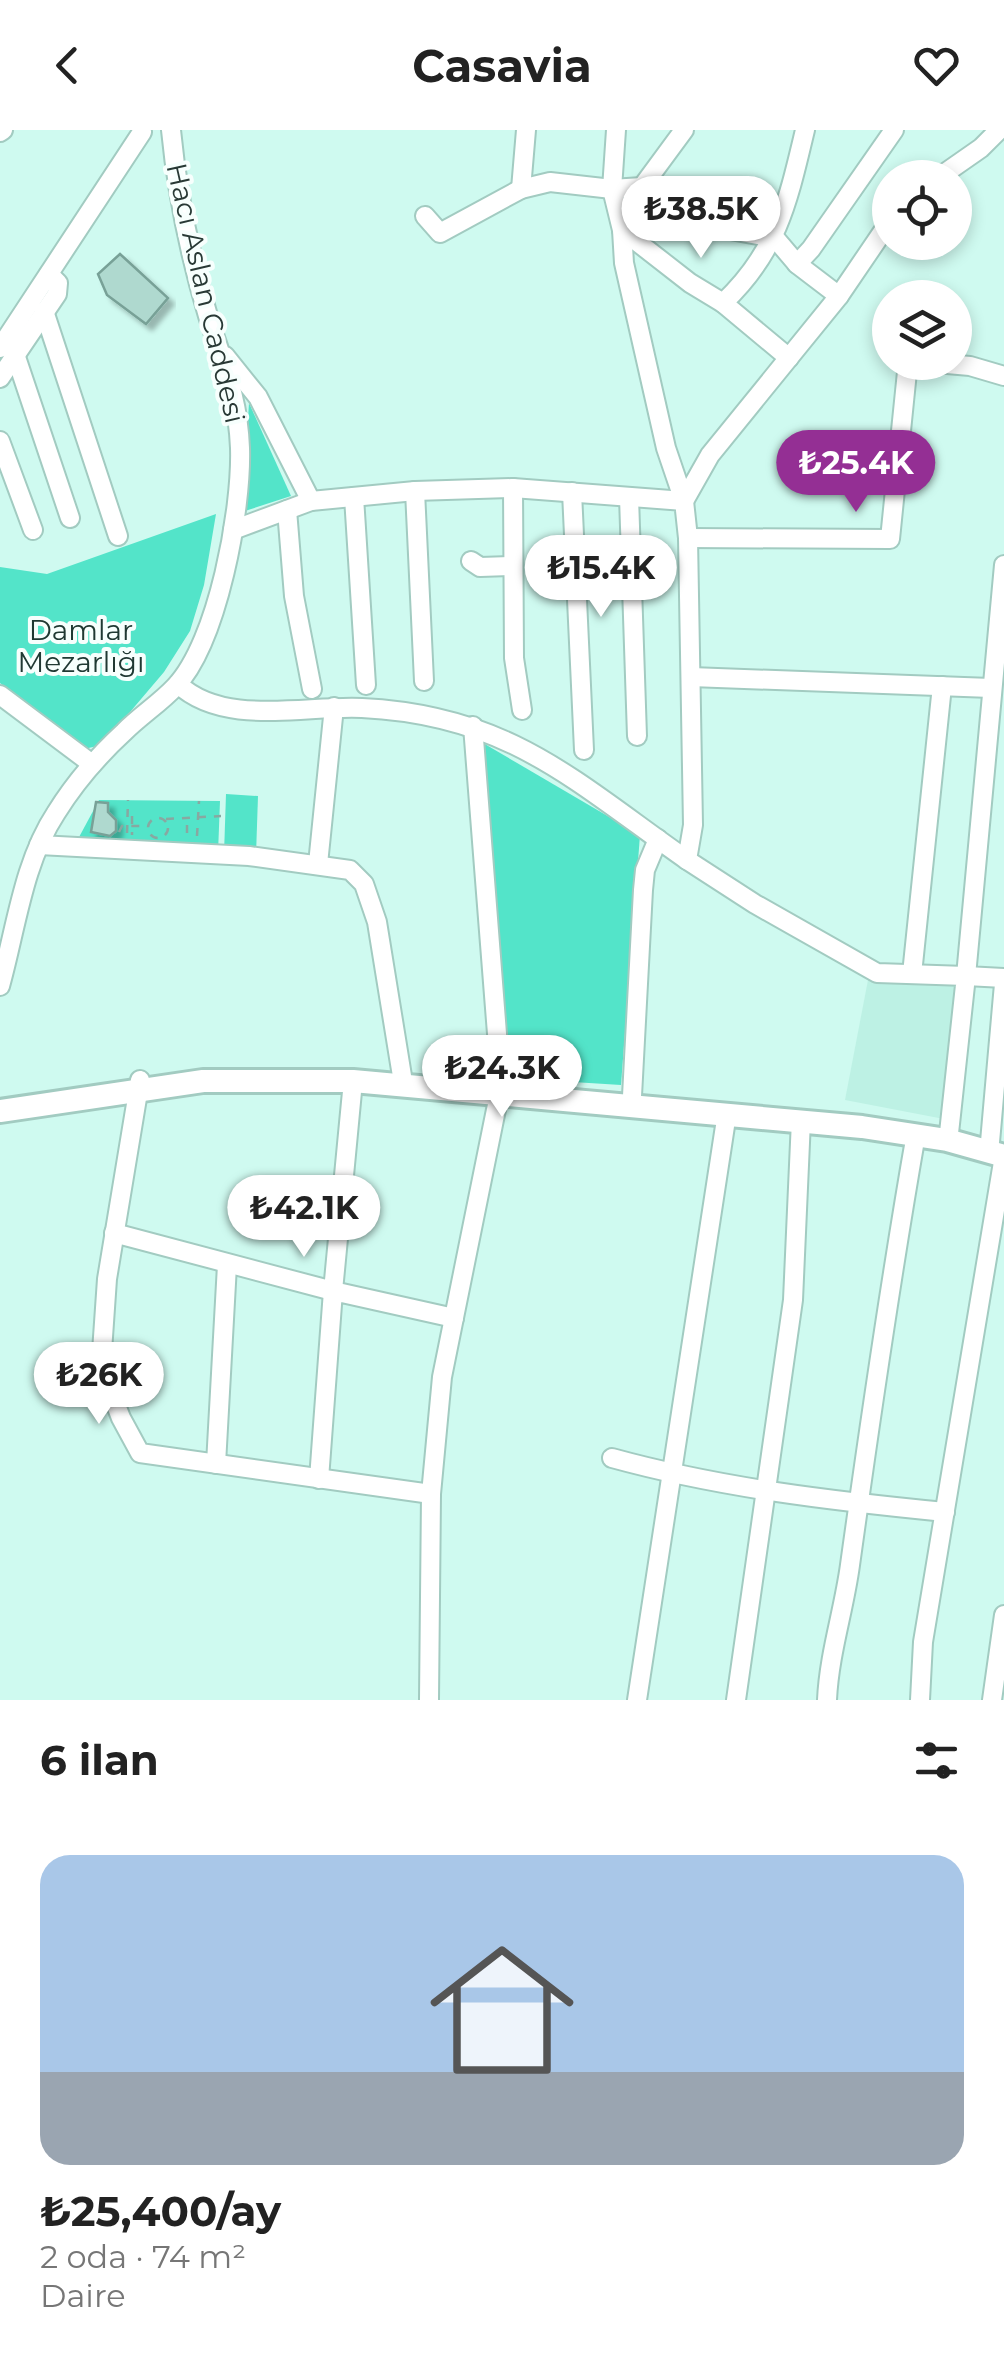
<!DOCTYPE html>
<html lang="tr">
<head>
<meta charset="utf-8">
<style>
  body { margin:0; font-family:Montserrat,sans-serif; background:#f2f2f2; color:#222; height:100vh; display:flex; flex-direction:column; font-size:38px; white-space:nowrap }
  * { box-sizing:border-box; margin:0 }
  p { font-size:32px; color:#767676 }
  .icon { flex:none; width:55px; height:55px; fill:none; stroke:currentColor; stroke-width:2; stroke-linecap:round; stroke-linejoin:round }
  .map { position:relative; height:1570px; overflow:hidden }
  .panel { display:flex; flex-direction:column; background:#fff; flex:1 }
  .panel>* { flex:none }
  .controls { position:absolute; left:872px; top:30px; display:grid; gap:20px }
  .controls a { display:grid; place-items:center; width:100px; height:100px; border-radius:50%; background:#fff; box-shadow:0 5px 15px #0003; font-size:50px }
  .price { position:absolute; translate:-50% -85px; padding:0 22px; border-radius:35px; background:#fff; color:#222; font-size:32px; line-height:65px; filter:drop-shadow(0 2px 5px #0008) }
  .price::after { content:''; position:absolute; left:50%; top:60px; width:30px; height:22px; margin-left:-15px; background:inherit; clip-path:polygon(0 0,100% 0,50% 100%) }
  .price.active { background:#942f94; color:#fff }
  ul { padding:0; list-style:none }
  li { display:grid; align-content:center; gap:20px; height:530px; padding:0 40px }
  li+li { border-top:2px solid #e0e0e0 }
  li span { display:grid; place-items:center; height:310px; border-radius:30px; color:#555 }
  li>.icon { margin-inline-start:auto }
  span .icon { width:180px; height:180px; fill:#fffc; stroke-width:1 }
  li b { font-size:42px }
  h2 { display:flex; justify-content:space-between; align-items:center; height:120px; padding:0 40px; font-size:42px }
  header { display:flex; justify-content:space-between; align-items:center; height:130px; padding:0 40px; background:#fff; font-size:45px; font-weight:700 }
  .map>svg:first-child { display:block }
  .built { fill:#bdf1e4 }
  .green { fill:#53e4c9 }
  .building { fill:#afd9cf; stroke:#78a197; stroke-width:2.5; filter:url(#shadow) }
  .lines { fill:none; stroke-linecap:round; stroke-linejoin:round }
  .minor-casing { stroke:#a2cbc1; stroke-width:22 }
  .major-casing { stroke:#a2cbc1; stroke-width:28 }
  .path { stroke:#88a8a1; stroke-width:2.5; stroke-dasharray:8 8; stroke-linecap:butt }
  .minor { stroke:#fff; stroke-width:18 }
  .major { stroke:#fff; stroke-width:22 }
  .labels { text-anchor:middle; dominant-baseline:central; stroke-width:8; stroke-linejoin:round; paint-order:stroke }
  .street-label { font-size:28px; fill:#283935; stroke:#f7fffd }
  .park-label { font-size:28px; fill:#203933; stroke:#f7fffd }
</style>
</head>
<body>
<header><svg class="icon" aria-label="back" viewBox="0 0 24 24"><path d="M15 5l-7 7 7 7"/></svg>Casavia<svg class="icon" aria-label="heart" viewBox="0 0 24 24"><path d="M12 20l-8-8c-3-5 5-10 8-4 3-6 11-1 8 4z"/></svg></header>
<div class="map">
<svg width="1004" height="1570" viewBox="0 0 1004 1570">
  <defs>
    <filter id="shadow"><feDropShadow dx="6" dy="6" stdDeviation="2.5" flood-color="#0004"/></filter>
  </defs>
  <rect width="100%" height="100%" fill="#cffaf0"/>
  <path class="built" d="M868,850L955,854L944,989L845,970Z"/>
  <g class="green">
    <path d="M249,273L291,366L242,382Z"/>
    <path d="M216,384L204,455L190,501L164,542L102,615L84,619L0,553V437L47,444Z"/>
    <path d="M483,613L640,705L621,955L509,948Z"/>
    <path d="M226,664L258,666L256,725L224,724Z"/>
    <path d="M99,670L220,671L218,723L78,709Z"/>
  </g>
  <g class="building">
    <path d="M120,124L168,168L146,194L107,165L98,144Z"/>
    <path d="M96,672L108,673V682L116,690V701L110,706L91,702Z"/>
  </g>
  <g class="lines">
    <g class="minor-casing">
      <g id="minor">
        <path d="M616,0L612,59L622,100L624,133L666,318L684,371"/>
        <path d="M684,0L642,57L637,83L622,100L690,153L723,173C778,121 788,71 805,0"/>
        <path d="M0,2L3,0"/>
        <path d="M938,48L981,18L999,0"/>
        <path d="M521,59L526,0"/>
        <path d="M637,83L775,108L797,134L839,166L890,91"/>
        <path d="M425,86L440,103L521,59L550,52L612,59L642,57"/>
        <path d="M797,134L811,119L894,0"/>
        <path d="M723,173L789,228"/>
        <path d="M44,181L118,406"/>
        <path d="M0,218L142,2"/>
        <path d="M15,224L70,388"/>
        <path d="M225,226L258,267L311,371"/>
        <path d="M924,232L970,236L1004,246"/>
        <path d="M0,248L57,164L58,153L49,144"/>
        <path d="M0,311L33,400"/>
        <path d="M513,358L514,528L522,580"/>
        <path d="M415,361L424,551"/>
        <path d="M572,362L584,620"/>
        <path d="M354,367L366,555"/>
        <path d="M629,367L637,606"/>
        <path d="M684,371L710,325L839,166"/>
        <path d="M287,380L294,466L312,559"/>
        <path d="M233,400L311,371L415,361L513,358L684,371L688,408L693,695L687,730L755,774L877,843L966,846L949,1003"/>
        <path d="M688,408L890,409L908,232"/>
        <path d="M471,431L480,437L513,436"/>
        <path d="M1004,435L966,846L1004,848"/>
        <path d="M691,547L991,558"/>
        <path d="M178,554C224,597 305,575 362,578C509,585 574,651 687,730"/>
        <path d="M0,565L92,634"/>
        <path d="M39,715L249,726L350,740L364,754L377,792L402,946"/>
        <path d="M318,734L334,577"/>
        <path d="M912,844L942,556"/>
        <path d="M0,856C16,799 23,733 56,683C74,654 99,625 124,602C140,586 160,573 175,557C218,512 242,379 240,318C238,266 223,234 208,186C190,126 177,62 171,0"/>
        <path d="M140,950L107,1149L101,1236L121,1288L140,1323L431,1364"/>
        <path d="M632,966L643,760L645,740L658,709"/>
        <path d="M990,1012L1004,854"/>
        <path d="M114,1103L333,1161L353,951"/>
        <path d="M612,1328C721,1358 833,1371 945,1382"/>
        <path d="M216,1334L227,1135"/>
        <path d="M319,1349L333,1161L454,1188"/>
        <path d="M429,1570L431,1364L442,1247L501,955L473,596"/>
        <path d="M637,1570L727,983"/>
        <path d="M736,1570L793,1170L801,990"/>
        <path d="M827,1570C829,1524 844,1480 850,1435C870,1291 891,1147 916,1004"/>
        <path d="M920,1570L923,1512L1004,1026"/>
        <path d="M992,1570L1004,1485"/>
      </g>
    </g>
    <g class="major-casing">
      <path id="major" d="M0,981L203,951H353L862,997L947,1010L1004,1026"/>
    </g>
    <g class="path">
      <path d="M132,686V705"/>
      <circle cx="158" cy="698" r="10"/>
      <path d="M166,689L221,686"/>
      <path d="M119,702L122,696H147"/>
      <path d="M127,703L128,670"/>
      <path d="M187,703V689"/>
      <path d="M197,706L199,671"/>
    </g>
    <use href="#minor" class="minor"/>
    <use href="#major" class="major"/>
  </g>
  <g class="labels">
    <g class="street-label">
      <text transform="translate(206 163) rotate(77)">Hacı Aslan Caddesi</text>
    </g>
    <g class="park-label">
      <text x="81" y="500">Damlar<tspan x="81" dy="32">Mezarlığı</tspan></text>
    </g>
  </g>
</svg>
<div class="controls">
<a><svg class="icon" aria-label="locate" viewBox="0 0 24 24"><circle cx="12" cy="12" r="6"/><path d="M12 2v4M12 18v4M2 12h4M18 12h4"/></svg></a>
<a><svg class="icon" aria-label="layers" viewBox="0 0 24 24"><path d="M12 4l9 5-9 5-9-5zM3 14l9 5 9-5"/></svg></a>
</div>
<b class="price" style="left:701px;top:131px">₺38.5K</b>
<b class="price active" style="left:856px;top:385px">₺25.4K</b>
<b class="price" style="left:601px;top:490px">₺15.4K</b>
<b class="price" style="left:502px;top:990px">₺24.3K</b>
<b class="price" style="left:304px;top:1130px">₺42.1K</b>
<b class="price" style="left:99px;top:1297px">₺26K</b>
</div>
<section class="panel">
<h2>6 ilan<svg class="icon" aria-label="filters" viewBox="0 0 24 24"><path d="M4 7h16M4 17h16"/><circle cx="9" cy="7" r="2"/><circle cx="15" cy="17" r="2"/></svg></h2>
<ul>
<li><span style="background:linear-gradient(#a9c7e8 70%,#9aa5b1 0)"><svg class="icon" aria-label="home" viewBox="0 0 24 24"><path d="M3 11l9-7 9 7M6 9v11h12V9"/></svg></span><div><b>₺25,400/ay</b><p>2 oda · 74 m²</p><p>Daire</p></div></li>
</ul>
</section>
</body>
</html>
